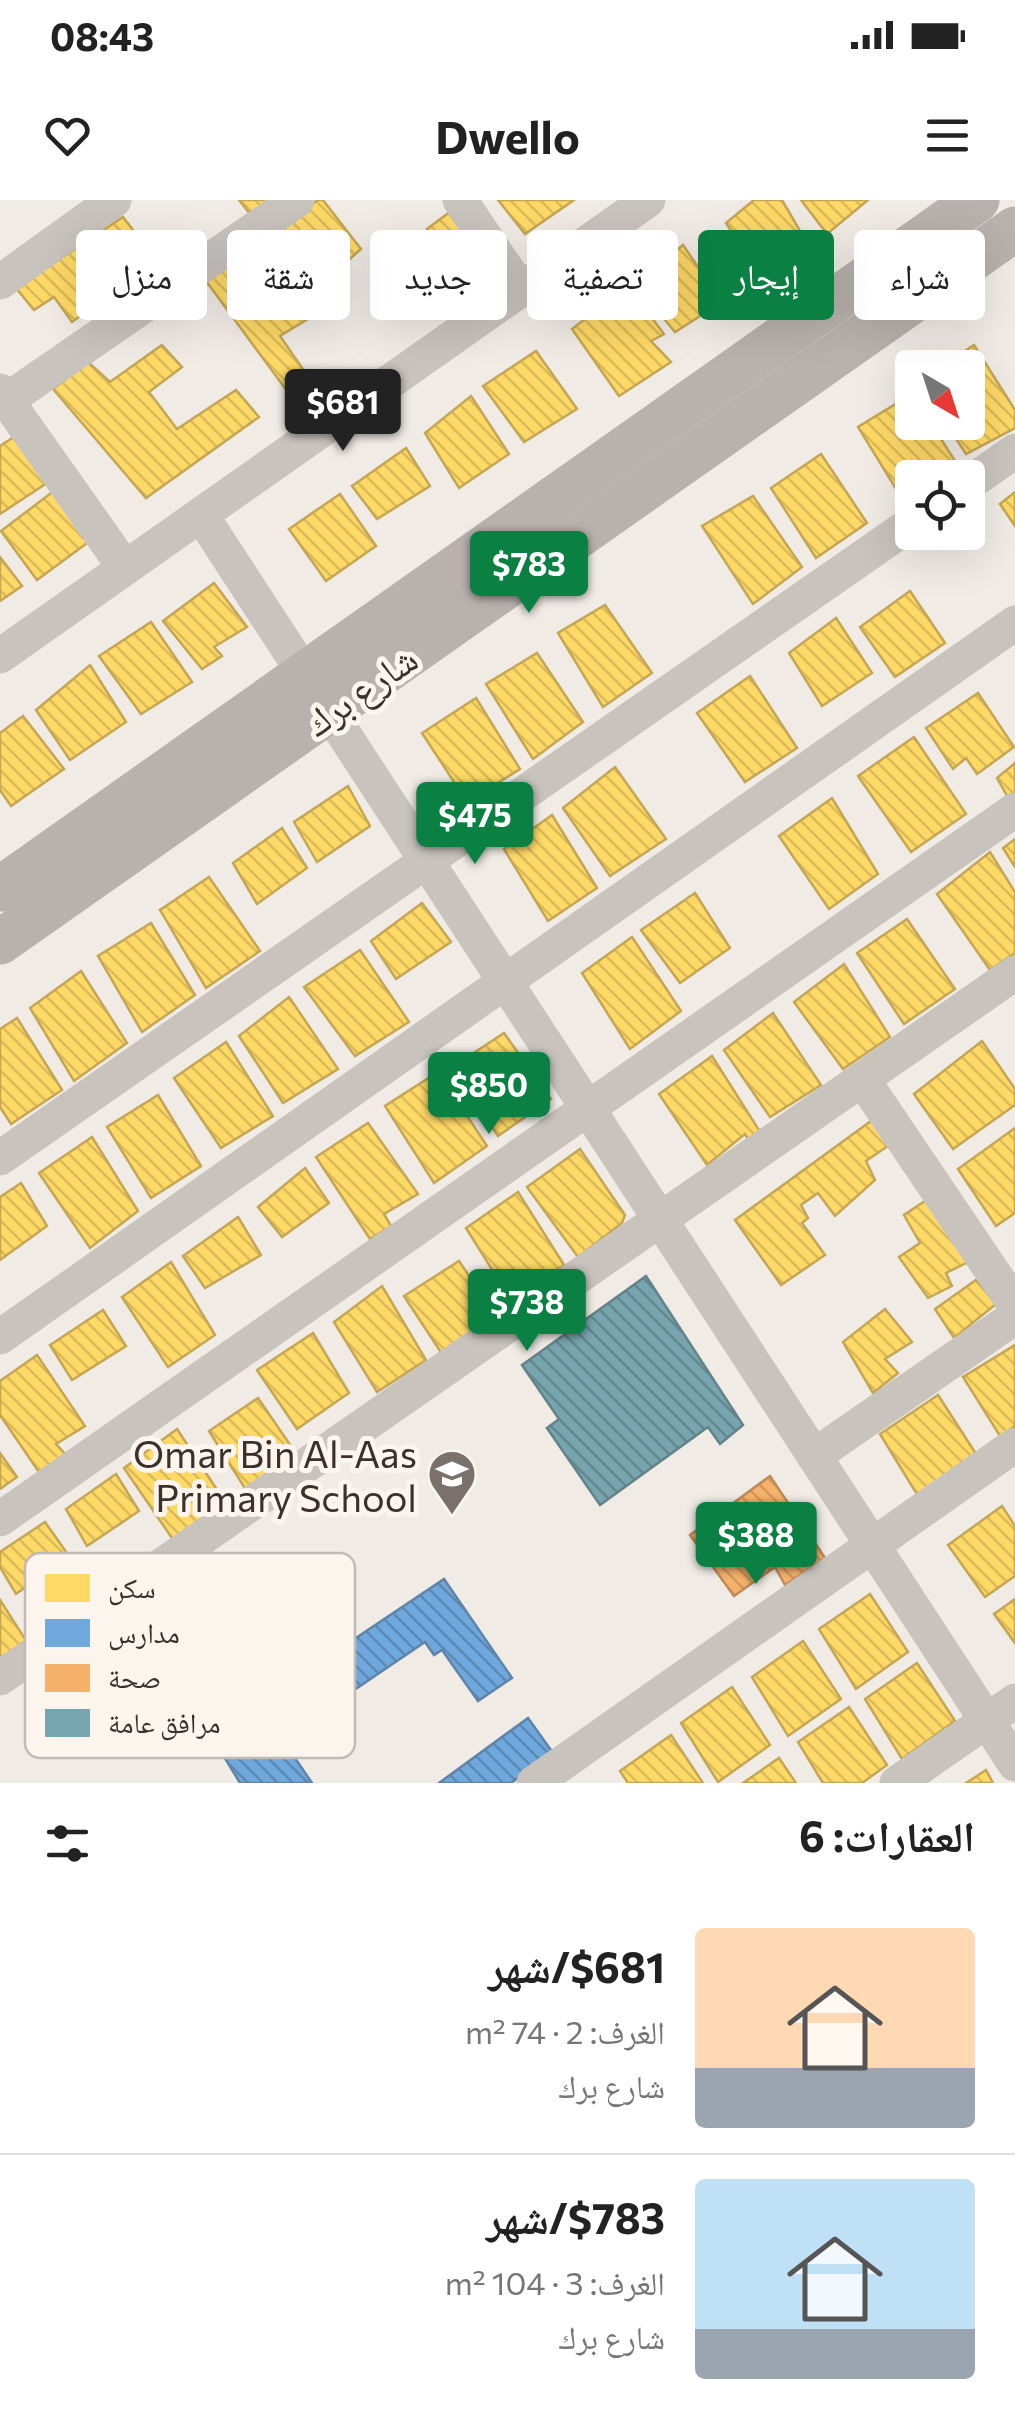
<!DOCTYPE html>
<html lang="ar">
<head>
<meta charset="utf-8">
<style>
  body { margin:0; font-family:Commissioner,"Noto Naskh Arabic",sans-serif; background:#f2f2f2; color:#222; direction:rtl; height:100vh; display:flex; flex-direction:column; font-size:38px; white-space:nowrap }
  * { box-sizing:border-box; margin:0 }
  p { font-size:32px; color:#767676 }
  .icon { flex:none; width:55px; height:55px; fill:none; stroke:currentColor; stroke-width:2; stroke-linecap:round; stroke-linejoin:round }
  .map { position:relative; height:1583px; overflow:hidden; direction:ltr }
  .details { display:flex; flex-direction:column; background:#fff; flex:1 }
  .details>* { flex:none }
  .guide { position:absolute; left:30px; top:30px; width:955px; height:90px; direction:rtl; display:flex; gap:20px }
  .needle { width:65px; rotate:141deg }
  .controls { position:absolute; left:895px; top:150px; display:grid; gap:20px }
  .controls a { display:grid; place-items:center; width:90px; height:90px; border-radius:10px; background:#fff; box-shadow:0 10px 40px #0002; font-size:50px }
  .price { position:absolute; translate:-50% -85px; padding:0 22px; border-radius:10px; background:#0b8043; color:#fff; font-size:32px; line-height:65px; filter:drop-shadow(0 2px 5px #0008) }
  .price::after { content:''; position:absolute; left:50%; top:60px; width:30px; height:22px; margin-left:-15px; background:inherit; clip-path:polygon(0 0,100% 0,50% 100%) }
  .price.active { background:#222; color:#fff }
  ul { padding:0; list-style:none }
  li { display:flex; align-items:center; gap:30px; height:250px; padding:0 40px }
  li+li { border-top:2px solid #e0e0e0 }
  li span { display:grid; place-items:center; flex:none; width:280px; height:200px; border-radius:10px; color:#555 }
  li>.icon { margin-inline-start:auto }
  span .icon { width:120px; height:120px; fill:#fffc; stroke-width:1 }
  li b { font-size:42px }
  h2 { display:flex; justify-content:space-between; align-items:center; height:120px; padding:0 40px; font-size:42px }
  .tag { padding:0 35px; border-radius:10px; background:#fff; box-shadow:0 10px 40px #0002; font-size:35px; line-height:90px }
  .tag.active { background:#0b8043; color:#fff }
  .status { display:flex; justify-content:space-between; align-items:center; height:70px; padding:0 50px; background:#fff; direction:ltr }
  .status svg { height:28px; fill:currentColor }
  header { display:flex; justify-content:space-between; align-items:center; height:130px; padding:0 40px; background:#fff; font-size:45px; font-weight:700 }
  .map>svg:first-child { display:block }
  .homes { fill:url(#homes-back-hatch); stroke:#c4a654; stroke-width:2.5 }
  .schools { fill:url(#schools-back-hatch); stroke:#5f84a7; stroke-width:2.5 }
  .health { fill:url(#health-back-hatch); stroke:#be8b58; stroke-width:2.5 }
  .public { fill:url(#public-back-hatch); stroke:#648287; stroke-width:2.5 }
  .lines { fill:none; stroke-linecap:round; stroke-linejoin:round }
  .minor { stroke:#c9c3be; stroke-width:35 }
  .major { stroke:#b8b1ad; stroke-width:45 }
  .labels { text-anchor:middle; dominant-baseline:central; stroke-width:10; stroke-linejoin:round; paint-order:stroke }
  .street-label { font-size:38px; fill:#3b302b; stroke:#fbf5ee }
  .poi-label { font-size:38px; fill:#3b302b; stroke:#fbf5ee; text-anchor:end }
  .key { fill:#fbf5ee; stroke:#c1bab4; stroke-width:2.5 }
  .key-label { font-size:28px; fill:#3b302b }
</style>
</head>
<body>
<div class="status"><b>08:43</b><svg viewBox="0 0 49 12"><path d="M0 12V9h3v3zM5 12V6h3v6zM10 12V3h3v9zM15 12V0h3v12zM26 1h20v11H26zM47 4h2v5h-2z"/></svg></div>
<header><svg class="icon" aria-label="menu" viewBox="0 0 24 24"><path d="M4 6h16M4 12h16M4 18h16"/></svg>Dwello<svg class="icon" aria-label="heart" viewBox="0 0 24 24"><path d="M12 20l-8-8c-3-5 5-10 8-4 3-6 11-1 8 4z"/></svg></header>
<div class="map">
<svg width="1015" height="1583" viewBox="0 0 1015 1583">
  <defs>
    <pattern id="homes-back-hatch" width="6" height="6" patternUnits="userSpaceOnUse" patternTransform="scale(2.5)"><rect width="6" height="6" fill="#ffd966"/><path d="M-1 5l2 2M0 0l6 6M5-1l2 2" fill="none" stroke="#dbbb59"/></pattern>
    <pattern id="schools-back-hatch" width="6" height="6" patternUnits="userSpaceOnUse" patternTransform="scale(2.5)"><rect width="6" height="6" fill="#6fa8dc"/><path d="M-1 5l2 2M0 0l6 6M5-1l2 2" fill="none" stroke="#5c89b3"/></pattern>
    <pattern id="health-back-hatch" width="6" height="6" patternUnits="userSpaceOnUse" patternTransform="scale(2.5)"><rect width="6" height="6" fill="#f6b26b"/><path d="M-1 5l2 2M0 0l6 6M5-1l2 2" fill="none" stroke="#d4995d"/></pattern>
    <pattern id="public-back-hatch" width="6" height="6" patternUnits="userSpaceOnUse" patternTransform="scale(2.5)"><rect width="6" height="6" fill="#76a5af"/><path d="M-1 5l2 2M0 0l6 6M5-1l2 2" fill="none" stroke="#62878f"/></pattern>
  </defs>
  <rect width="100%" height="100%" fill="#f0ebe5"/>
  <g class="homes">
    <path d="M239,0H271L251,15Z"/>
    <path d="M318,0H323L361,49L321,85L328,94L311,105L316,114L280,136L311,181L290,195L206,81Z"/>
    <path d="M498,0H574L525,34Z"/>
    <path d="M754,0H782L806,41L757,72L726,23Z"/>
    <path d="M801,0H868L827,34Z"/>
    <path d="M451,11L488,61L467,78L427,29Z"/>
    <path d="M123,17L157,61L72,122L54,97L34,110L16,88Z"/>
    <path d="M683,45L722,102L675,132L637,86Z"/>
    <path d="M423,62L441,88L430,96L410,71Z"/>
    <path d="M628,86L664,134L651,141L671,162L619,196L572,129Z"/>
    <path d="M162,145L182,167L149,192L177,229L236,190L259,217L146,298L53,189L88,162L110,182Z"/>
    <path d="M974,145L1015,210V228L966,254L945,222H968V168H939Z"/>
    <path d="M536,151L577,209L524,242L483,186Z"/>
    <path d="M912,194V222H930L957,264L938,278H912V296L904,302L858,227Z"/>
    <path d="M471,196L509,254L459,288L425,233Z"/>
    <path d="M17,235L50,281L0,314V246Z"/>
    <path d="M406,248L430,286L377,319L352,286Z"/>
    <path d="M821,254L867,323L816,358L771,288Z"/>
    <path d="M59,287L94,338L37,380L1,331Z"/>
    <path d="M1015,292V326L1000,304Z"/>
    <path d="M340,294L376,346L326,381L289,329Z"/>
    <path d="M753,296L802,367L753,404L702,326Z"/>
    <path d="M0,357L22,386L0,401Z"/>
    <path d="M214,383L247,427L214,447L222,456L202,469L163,421Z"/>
    <path d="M910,391L945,443L895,477L860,427Z"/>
    <path d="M605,405L652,473L603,507L558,433Z"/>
    <path d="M836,418L872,473L822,506L789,453Z"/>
    <path d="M151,422L192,482L141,514L99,456Z"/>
    <path d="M537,453L583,522L533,559L486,484Z"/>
    <path d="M90,465L126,522L70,560L36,510Z"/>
    <path d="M750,476L797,548L745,582L697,513Z"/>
    <path d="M978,493L1014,547L977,574L966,558L953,569L926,528Z"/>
    <path d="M476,498L520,569L467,602L422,533Z"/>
    <path d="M23,516L64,569L11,606L0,590V533Z"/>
    <path d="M914,537L966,614L911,652L858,576Z"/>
    <path d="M1015,563V598L1010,601L997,578Z"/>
    <path d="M615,567L666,639L610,676L563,608Z"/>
    <path d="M348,586L370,626L317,662L294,622Z"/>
    <path d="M832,598L878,674L829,709L779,636Z"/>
    <path d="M552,615L597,688L548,721L504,649Z"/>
    <path d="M282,628L307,668L257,704L233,663Z"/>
    <path d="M1015,639V667L1003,648Z"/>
    <path d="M990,652L1015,692V753L990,770L937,694Z"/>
    <path d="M209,677L260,751L206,788L160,710Z"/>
    <path d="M695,693L730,748L680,783L641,730Z"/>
    <path d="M422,703L451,742L396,779L371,741Z"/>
    <path d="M907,719L955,789L904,824L857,753Z"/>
    <path d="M151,723L195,795L142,832L98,756Z"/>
    <path d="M632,737L681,811L630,849L582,773Z"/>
    <path d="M360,750L409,822L355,856L304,787Z"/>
    <path d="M844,764L890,837L843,869L794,802Z"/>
    <path d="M81,771L127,843L74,881L30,808Z"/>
    <path d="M289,797L338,869L283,903L239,836Z"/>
    <path d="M773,813L821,885L770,917L724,850Z"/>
    <path d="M17,818L62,890L11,924L0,907V829Z"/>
    <path d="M504,833L551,899L498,936L451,868Z"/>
    <path d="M982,841L1015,889V905L953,949L914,894Z"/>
    <path d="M226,842L273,916L221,948L174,878Z"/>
    <path d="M712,856L764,938L752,945L745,934L707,965L659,894Z"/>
    <path d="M438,872L487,946L434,983L385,906Z"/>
    <path d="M158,895L201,966L151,998L107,927Z"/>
    <path d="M875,918L891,944L866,961L875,980L835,1016L818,993L801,1005L808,1018L802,1023L825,1055L781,1085L735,1020Z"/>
    <path d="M368,923L418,994L384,1014L391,1026L370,1039L316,957Z"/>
    <path d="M1015,928V1013L996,1026L958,969Z"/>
    <path d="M92,937L138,1011L90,1048L39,973Z"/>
    <path d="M580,949L625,1015L622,1023L578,1057L527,987Z"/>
    <path d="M305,968L329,1003L282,1037L258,1007Z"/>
    <path d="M21,983L47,1026L0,1060V997Z"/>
    <path d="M518,992L564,1065L511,1100L466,1028Z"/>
    <path d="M928,999L968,1062L946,1073L952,1086L928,1098L899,1057L920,1043L904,1015Z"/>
    <path d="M238,1017L261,1055L205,1088L183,1056Z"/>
    <path d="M459,1061L498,1118L442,1154L404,1096Z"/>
    <path d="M171,1062L215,1135L168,1167L122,1097Z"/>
    <path d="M976,1080L996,1104L954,1138L935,1109Z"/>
    <path d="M382,1086L426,1160L377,1192L334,1122Z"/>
    <path d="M885,1109L912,1142L885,1159L898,1173L873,1193L843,1142Z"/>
    <path d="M103,1110L126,1146L72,1180L50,1145Z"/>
    <path d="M313,1133L349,1193L297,1229L257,1170Z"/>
    <path d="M1015,1145V1226L1000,1236L963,1177Z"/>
    <path d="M37,1155L85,1226L56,1244L68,1257L41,1275L0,1215V1181Z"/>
    <path d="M938,1195L978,1257L918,1296L880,1234Z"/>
    <path d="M258,1198L297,1255L246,1290L209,1231Z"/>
    <path d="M177,1229L227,1305L174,1341L124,1268Z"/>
    <path d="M0,1253L17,1277L0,1289Z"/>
    <path d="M116,1274L139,1311L87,1346L66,1309Z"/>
    <path d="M1002,1306L1015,1326V1376L985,1397L948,1345Z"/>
    <path d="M45,1322L69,1356L16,1394L0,1367V1352Z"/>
    <path d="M870,1394L908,1452L856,1489L819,1429Z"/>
    <path d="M1015,1399V1443L994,1414Z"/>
    <path d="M0,1400L27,1442L0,1458Z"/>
    <path d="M803,1441L841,1499L788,1536L752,1477Z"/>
    <path d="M917,1463L955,1521L902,1559L865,1499Z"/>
    <path d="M732,1487L770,1545L718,1582L681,1523Z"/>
    <path d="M849,1507L887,1565L862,1583H823L798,1542Z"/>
    <path d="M671,1535L703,1583H628L620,1571Z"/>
    <path d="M779,1558L796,1583H743Z"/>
    <path d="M986,1570L993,1583H966Z"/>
  </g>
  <g class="schools">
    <path d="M444,1379L512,1478L478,1501L442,1450L434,1455L425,1442L282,1539L312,1583H240L211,1535Z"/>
    <path d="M528,1518L553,1553L511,1583H439Z"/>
  </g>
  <path class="health" d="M770,1276L825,1358L785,1385L775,1367L734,1396L690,1335Z"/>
  <path class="public" d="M646,1076L743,1225L720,1244L708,1227L600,1305L547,1228L559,1219L522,1165Z"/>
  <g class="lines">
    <g class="minor">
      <path d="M460,0L520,89"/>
      <path d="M0,82L114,0"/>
      <path d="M0,191L125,368"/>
      <path d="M7,200L297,0"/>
      <path d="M968,284L1015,251"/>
      <path d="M201,315L1015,1564"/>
      <path d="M0,456L648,0"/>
      <path d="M863,880L1015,1105"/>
      <path d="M0,958L912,323"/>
      <path d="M0,1137L1015,423"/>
      <path d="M814,1256L1015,1117"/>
      <path d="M0,1319L1015,610"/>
      <path d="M0,1478L1015,773"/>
      <path d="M534,1583L1015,1245"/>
      <path d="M897,1583L1015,1501"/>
    </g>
    <g class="major">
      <path d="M0,689L977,0"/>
      <path d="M0,742L1015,29"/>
    </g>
  </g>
  <defs>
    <g id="school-pin" transform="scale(2.5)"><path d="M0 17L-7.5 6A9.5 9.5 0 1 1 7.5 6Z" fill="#7a716c" stroke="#fbf5ee"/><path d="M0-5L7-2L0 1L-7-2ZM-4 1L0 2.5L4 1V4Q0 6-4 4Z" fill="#fff"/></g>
  </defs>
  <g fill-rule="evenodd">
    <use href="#school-pin" x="452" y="1274"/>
  </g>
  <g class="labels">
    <g class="street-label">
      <text transform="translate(360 489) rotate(-35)">شارع برك</text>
    </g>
    <g class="poi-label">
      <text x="417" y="1252">Omar Bin Al-Aas<tspan x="417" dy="44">Primary School</tspan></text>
    </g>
  </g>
  <rect x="25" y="1353" width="330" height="205" rx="15" class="key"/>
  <rect x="45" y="1374" width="45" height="28" fill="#ffd966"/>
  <rect x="45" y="1419" width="45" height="28" fill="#6fa8dc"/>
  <rect x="45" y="1464" width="45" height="28" fill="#f6b26b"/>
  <rect x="45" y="1509" width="45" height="28" fill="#76a5af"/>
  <g class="key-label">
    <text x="108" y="1398">سكن</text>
    <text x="108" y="1443">مدارس</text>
    <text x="108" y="1488">صحة</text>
    <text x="108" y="1533">مرافق عامة</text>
  </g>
</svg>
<div class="controls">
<a><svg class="needle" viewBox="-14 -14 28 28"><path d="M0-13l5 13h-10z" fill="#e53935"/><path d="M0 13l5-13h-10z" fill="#767676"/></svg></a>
<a><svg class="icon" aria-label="locate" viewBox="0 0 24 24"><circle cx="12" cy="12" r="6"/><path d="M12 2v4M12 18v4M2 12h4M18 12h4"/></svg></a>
</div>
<b class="price active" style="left:343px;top:254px">$681</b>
<b class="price" style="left:529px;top:416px">$783</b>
<b class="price" style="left:475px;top:667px">$475</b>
<b class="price" style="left:489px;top:937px">$850</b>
<b class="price" style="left:527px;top:1154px">$738</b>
<b class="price" style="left:756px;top:1387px">$388</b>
<div class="guide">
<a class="tag">شراء</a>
<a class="tag active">إيجار</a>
<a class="tag">تصفية</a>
<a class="tag">جديد</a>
<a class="tag">شقة</a>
<a class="tag">منزل</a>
</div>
</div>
<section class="details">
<h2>العقارات: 6<svg class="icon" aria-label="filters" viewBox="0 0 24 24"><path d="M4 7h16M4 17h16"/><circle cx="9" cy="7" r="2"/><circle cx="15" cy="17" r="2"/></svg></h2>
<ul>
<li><span style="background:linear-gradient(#ffd9b3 70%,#9aa5b1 0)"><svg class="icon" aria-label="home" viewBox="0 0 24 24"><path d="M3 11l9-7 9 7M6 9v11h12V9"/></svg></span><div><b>$681/شهر</b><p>الغرف: 2 · 74 m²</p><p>شارع برك</p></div></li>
<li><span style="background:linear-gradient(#bfe0f5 75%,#9aa5b1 0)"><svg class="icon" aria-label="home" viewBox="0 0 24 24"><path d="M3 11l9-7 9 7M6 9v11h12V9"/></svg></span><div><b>$783/شهر</b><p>الغرف: 3 · 104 m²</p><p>شارع برك</p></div></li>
</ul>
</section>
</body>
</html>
